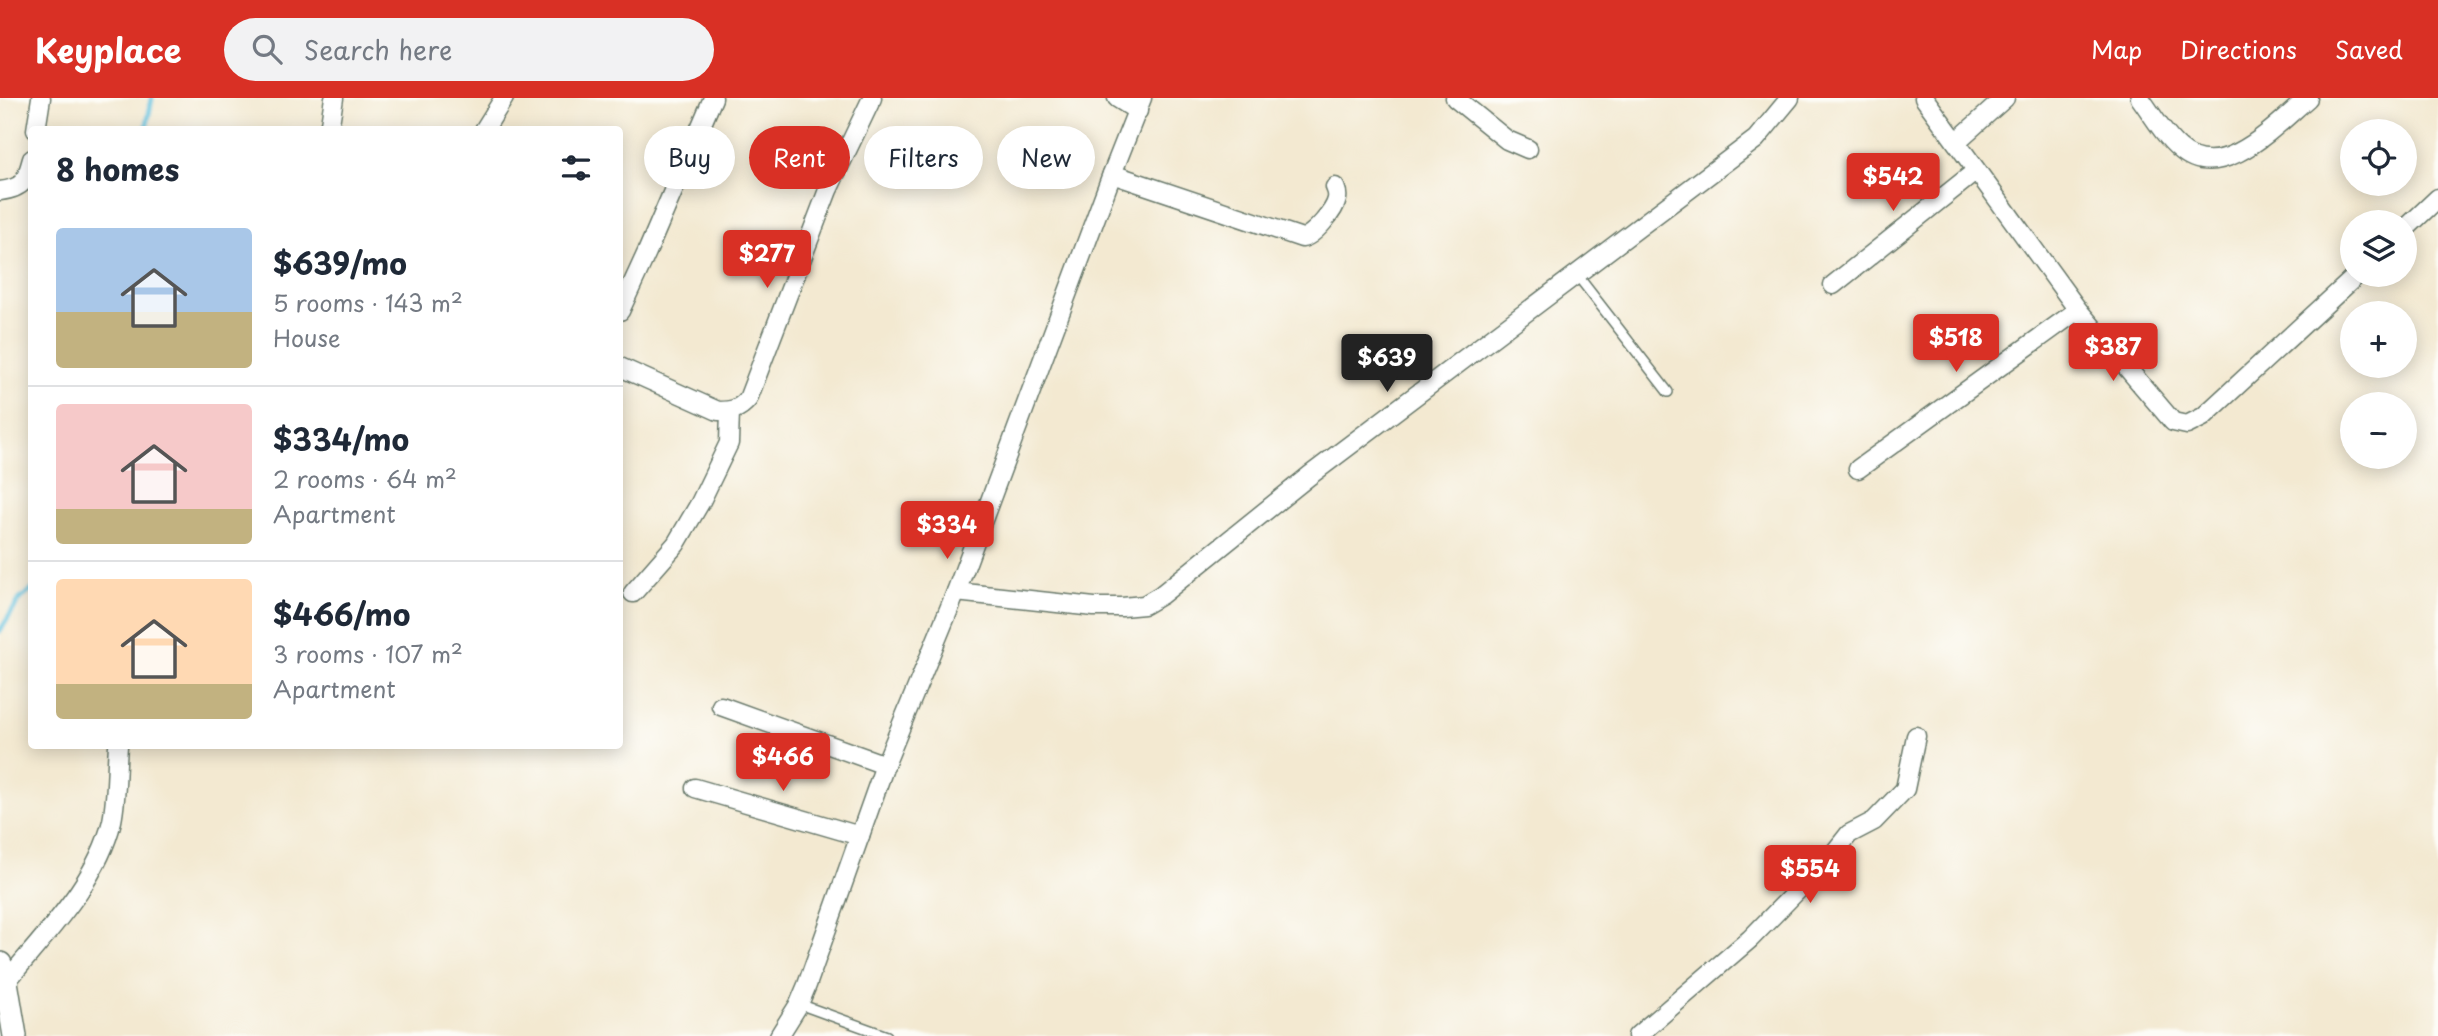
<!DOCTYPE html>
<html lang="en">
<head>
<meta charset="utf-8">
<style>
  body { margin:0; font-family:"Playpen Sans",sans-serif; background:#f2f2f3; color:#1f2937; height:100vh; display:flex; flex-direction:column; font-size:26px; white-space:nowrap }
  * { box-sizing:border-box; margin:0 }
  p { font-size:23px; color:#747a83 }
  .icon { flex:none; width:38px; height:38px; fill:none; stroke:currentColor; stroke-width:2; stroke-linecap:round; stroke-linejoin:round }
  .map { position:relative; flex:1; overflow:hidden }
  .drawer { position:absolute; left:28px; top:28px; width:595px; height:623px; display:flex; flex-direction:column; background:#fff; border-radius:7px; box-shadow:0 4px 18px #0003 }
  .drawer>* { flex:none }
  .guide { position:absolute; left:644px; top:28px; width:665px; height:63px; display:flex; gap:14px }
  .fabs { position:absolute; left:2340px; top:21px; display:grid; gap:14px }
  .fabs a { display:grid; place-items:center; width:77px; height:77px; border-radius:50%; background:#fff; box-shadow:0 4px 18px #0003; font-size:35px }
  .price { position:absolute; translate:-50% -60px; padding:0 16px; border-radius:7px; background:#d93025; color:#fff; font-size:23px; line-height:46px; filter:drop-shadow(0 2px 4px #0008) }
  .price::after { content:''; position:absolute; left:50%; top:42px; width:21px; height:16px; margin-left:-10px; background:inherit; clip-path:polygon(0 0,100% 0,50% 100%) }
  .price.active { background:#222; color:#fff }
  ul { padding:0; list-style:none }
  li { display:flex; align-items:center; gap:21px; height:175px; padding:0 28px }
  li+li { border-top:2px solid #e0e1e3 }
  li span { display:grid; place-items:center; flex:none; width:196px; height:140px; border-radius:7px; color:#555 }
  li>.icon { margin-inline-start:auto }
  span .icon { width:84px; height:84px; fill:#fffc; stroke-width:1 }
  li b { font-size:30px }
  h2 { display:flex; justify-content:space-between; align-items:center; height:84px; padding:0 28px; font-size:30px }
  .pill { padding:0 24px; border-radius:32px; background:#fff; box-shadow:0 4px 18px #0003; font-size:24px; line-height:63px }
  .pill.active { background:#d93025; color:#fff }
  header { display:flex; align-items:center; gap:42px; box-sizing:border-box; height:98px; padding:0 35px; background:#d93025; color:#fff }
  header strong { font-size:33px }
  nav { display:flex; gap:38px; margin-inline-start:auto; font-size:24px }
  .search { width:490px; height:63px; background:#f2f2f3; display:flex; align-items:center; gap:18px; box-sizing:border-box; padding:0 24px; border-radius:38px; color:#747a83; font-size:26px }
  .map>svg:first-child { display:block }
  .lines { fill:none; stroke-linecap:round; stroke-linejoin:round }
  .stream { stroke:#61c2df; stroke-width:5 }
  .service-casing { stroke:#69796b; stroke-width:12 }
  .minor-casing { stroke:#69796b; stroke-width:21 }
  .tertiary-casing { stroke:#69796b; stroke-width:26 }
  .service { stroke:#fff; stroke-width:9 }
  .minor { stroke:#fff; stroke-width:18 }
  .tertiary { stroke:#fff; stroke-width:23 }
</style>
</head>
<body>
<header>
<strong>Keyplace</strong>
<div class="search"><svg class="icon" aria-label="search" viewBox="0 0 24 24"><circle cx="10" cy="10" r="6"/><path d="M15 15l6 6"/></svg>Search here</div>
<nav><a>Map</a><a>Directions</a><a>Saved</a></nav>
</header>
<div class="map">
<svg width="2438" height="938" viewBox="0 0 2438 938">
  <rect width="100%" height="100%" fill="#fdfcf7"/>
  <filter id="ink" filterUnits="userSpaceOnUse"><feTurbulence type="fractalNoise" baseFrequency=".0143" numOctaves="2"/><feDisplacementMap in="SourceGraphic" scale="14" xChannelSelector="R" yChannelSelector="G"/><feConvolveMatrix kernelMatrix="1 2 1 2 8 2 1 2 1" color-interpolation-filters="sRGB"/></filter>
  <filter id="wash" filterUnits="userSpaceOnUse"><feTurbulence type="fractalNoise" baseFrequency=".00686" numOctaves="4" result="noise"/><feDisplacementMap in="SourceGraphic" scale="28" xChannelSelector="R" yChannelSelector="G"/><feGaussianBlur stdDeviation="1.57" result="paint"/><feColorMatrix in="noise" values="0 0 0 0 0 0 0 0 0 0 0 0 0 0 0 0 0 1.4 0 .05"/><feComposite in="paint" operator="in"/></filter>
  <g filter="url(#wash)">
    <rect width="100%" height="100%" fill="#f3e9d1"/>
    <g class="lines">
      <g class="stream">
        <path d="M146,32L152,0"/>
        <path d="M0,533L20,501L32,492"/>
      </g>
    </g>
  </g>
  <g filter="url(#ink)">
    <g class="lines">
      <g class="service-casing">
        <g id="service">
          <path d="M1577,177L1668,294"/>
          <path d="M799,906L887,938"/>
        </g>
      </g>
      <g class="minor-casing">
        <g id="minor">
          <path d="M1117,0L1138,13"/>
          <path d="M1455,0L1507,42L1528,51"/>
          <path d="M1924,0L2078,212L2173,324L2187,327L2203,319L2357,177"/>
          <path d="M2140,0C2152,16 2164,38 2180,51C2221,88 2277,26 2308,0"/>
          <path d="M36,32L41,0"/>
          <path d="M329,32L334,0"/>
          <path d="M484,32L504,0"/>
          <path d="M1956,44L2005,0"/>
          <path d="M1112,76L1302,140C1313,139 1335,112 1337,101C1338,95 1337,94 1335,89"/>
          <path d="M0,93C24,90 26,83 32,61"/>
          <path d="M2404,132L2438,100"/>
          <path d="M1833,187L1976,73"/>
          <path d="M620,213L647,154L713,0"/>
          <path d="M620,269L718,313C731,313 739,312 748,301L828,92L872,0"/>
          <path d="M1858,371L2078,212"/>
          <path d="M956,494L1094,509H1122L1144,507L1161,497L1309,378L1756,41L1790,0"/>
          <path d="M633,495L676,446L700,405L729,345L730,313"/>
          <path d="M721,608L885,667"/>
          <path d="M695,690L860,738"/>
          <path d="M6,884C45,836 97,785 112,723C117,699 116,672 118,648"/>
          <path d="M779,938L799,906L807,887L885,667L956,494L1112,76L1142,0"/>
          <path d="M1637,938L1750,841L1834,755L1849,736L1874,723L1905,691L1916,638"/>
        </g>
      </g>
      <g class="tertiary-casing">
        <path id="tertiary" d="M0,866L6,884L15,938"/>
      </g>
      <use href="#service" class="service"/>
      <use href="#minor" class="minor"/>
      <use href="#tertiary" class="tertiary"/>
    </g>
  </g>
</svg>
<div class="fabs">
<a><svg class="icon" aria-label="locate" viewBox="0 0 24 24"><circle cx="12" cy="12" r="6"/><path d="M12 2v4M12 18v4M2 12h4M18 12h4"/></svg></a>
<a><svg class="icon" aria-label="layers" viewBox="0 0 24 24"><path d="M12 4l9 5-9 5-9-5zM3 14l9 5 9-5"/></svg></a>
<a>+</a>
<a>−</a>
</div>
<b class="price" style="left:1893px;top:115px">$542</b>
<b class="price" style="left:767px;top:192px">$277</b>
<b class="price" style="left:1956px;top:276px">$518</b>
<b class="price" style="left:2113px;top:285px">$387</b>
<b class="price active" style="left:1387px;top:296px">$639</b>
<b class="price" style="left:947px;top:463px">$334</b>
<b class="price" style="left:783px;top:695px">$466</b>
<b class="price" style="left:1810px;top:807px">$554</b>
<div class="guide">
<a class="pill">Buy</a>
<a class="pill active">Rent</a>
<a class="pill">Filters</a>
<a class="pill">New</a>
</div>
<section class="drawer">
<h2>8 homes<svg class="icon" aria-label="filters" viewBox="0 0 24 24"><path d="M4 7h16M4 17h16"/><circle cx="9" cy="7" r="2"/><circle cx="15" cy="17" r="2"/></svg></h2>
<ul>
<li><span style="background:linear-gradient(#a9c7e8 60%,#c2b280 0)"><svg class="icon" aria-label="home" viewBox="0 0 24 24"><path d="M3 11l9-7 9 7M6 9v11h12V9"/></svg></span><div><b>$639/mo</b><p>5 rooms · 143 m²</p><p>House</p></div></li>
<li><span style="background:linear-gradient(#f6c9c9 75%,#c2b280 0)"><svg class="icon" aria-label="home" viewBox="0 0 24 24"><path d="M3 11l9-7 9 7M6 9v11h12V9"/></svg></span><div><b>$334/mo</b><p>2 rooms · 64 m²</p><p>Apartment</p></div></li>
<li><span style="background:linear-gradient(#ffd9b3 75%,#c2b280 0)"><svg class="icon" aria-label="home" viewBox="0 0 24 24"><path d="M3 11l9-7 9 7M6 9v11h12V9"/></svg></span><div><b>$466/mo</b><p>3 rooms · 107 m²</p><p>Apartment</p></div></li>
</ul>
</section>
</div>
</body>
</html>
